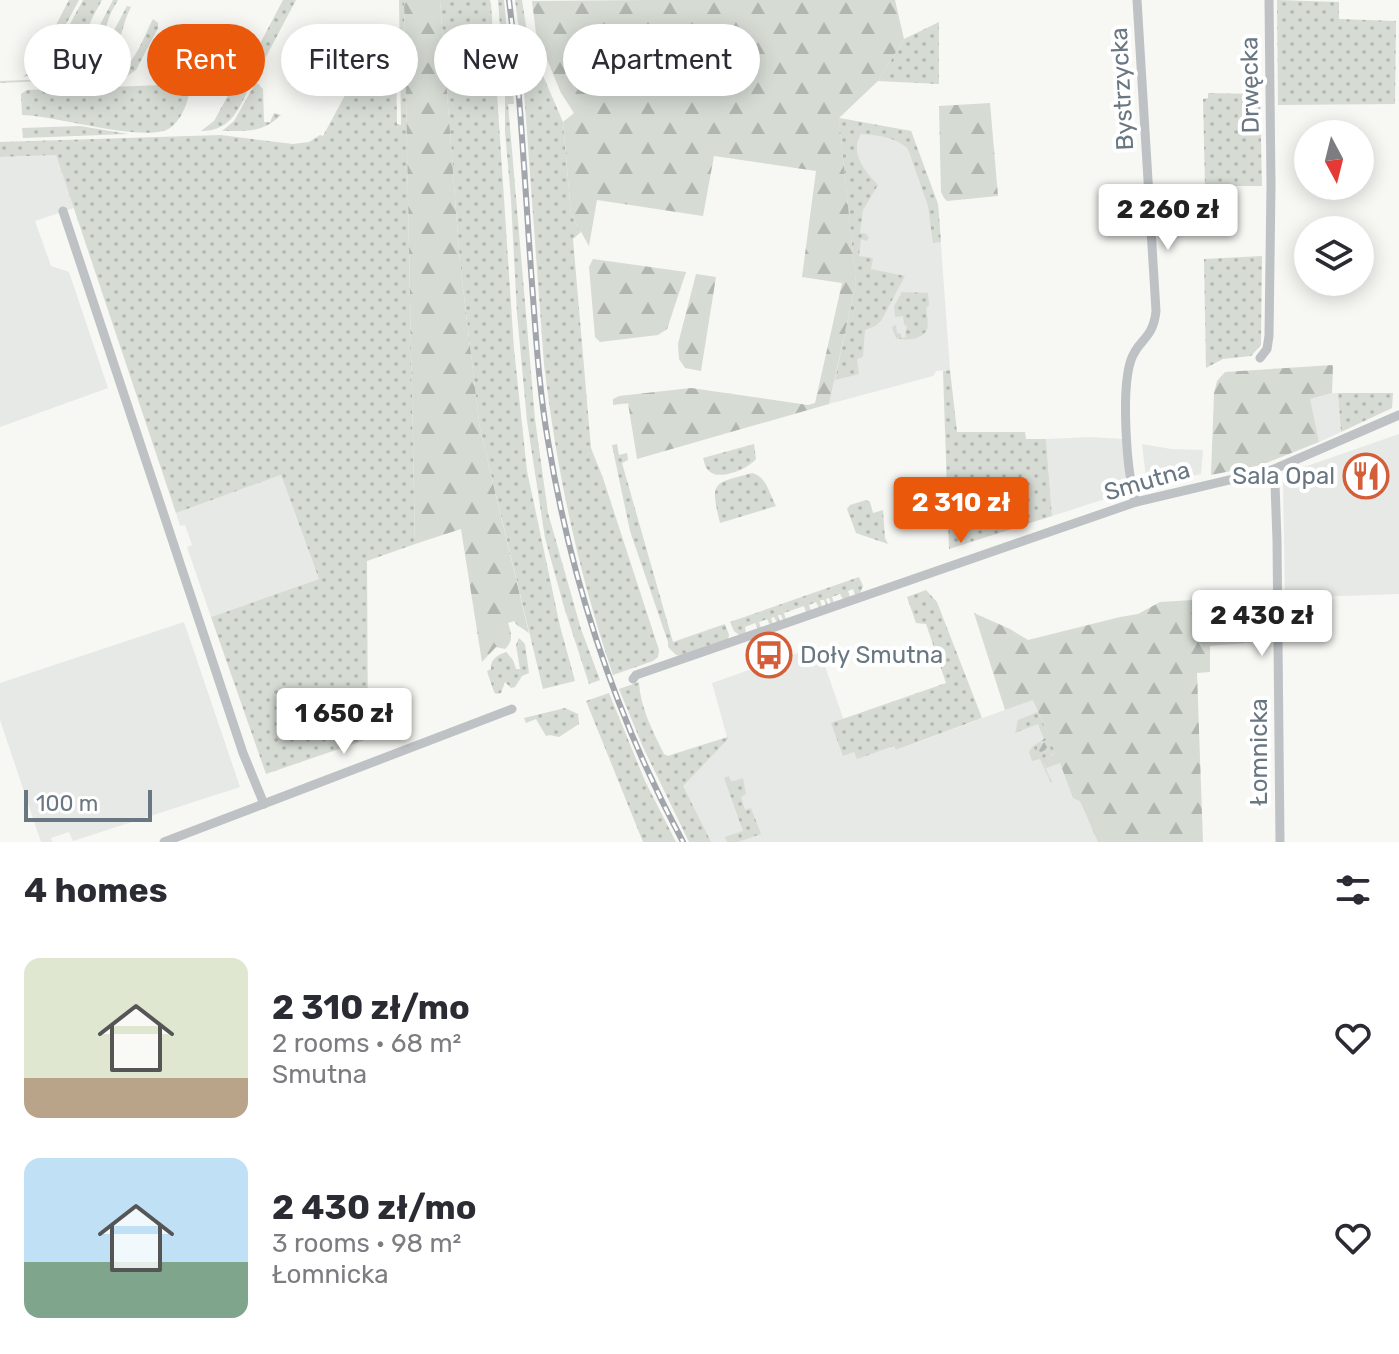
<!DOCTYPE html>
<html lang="en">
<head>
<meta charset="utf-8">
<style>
  body { margin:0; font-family:Rubik,sans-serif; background:#f2f2f3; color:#2b2b33; height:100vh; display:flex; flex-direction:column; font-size:30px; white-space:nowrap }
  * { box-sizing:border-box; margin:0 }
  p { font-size:26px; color:#7c7c81 }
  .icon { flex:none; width:44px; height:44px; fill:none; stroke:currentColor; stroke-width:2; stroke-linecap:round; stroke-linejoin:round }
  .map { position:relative; height:842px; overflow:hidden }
  .side { display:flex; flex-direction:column; background:#fff; flex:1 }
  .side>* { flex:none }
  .hud { position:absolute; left:24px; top:24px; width:800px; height:72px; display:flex; gap:16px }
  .needle { width:52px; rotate:173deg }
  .fabs { position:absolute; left:1294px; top:120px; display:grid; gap:16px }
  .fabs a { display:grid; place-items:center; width:80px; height:80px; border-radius:50%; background:#fff; box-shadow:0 4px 20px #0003; font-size:40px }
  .scale { position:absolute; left:24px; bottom:20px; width:128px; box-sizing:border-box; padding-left:8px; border:4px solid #697782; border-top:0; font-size:22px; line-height:28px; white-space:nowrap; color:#697782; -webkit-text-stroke:6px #fff; paint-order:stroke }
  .price { position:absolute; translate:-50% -68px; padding:0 18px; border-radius:8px; background:#fff; color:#222; font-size:26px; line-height:52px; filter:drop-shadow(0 2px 4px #0008) }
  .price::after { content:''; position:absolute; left:50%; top:48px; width:24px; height:18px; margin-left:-12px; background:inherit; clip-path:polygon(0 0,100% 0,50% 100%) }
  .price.active { background:#ea580c; color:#fff }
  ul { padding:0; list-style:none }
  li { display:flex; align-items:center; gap:24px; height:200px; padding:0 24px }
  li span { display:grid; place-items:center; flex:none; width:224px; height:160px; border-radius:16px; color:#555 }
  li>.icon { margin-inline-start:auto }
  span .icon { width:96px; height:96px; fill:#fffc; stroke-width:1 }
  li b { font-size:34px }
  h2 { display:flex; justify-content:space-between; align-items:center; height:96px; padding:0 24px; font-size:34px }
  .pill { padding:0 28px; border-radius:36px; background:#fff; box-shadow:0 4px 20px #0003; font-size:28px; line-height:72px }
  .pill.active { background:#ea580c; color:#fff }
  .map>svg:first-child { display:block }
  .built { fill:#e7e9e7 }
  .grass { fill:url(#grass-dots) }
  .forest { fill:url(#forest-firs) }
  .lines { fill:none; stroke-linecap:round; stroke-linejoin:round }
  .street { stroke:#bec2c5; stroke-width:9 }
  .rail-casing { stroke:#a0a6ab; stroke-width:6 }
  .rail { stroke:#fff; stroke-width:3; stroke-dasharray:9; stroke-linecap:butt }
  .labels { text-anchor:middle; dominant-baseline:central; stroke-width:8; stroke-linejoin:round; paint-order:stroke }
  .street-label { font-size:24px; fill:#697782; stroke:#fff }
  .poi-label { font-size:24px; fill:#697782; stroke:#fff; text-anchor:end }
</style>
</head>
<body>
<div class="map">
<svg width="1399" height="842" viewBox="0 0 1399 842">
  <defs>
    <pattern id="grass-dots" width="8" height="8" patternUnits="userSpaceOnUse" patternTransform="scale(2)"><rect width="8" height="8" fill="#d6dbd4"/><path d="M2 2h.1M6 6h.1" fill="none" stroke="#b2b6b1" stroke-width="1.8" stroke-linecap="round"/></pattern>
    <pattern id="forest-firs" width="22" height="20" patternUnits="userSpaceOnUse" patternTransform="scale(2)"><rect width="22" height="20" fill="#d6dbd4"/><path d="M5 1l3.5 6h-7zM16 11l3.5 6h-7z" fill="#b2b6b1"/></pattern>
  </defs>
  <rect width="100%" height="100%" fill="#f7f7f4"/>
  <g class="built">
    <path d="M839,118L911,131L938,204L950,370L936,371L933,376L829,404L856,283Z"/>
    <path d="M56,155L74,208L35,221L51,266L69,272L108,388L0,427V157Z"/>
    <path d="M1332,393H1338L1341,432L1319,442L1309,399Z"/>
    <path d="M1399,434V594L1285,598L1283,481L1287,473Z"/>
    <path d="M1091,437L1122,439L1127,492L1052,516L1046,439Z"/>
    <path d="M1142,444L1171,449L1203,450L1201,474L1147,486Z"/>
    <path d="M281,475L319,579L211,617L187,547L192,545L185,525L180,526L176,513Z"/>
    <path d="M184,622L240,787L73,841L69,832L51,838L52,842H41L0,720V683Z"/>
    <path d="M818,646L857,758L895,746L897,750L1042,696L1101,842H709L667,756L727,737L712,683Z"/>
  </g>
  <g class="grass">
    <path d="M69,0H79L43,67L32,75L23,77L34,67Z"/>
    <path d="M83,0H102C98,8 93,15 90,23C77,59 82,75 37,76L46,68Z"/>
    <path d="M113,0H118C113,8 109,16 107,24C99,50 98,73 65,75L74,69L81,61Z"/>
    <path d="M283,0H296L259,70L251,66L250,62L257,63L260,55L255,53Z"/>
    <path d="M399,0H404L415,544L367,561L368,739L266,774L211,617L319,579L281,475L176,513L56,155L0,157V142L221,135L293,144L309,142L320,135L323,136L370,49L383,55L365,90L379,96L396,64L397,124L401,125Z"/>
    <path d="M440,0H490L491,4L514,349L527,471L560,626L575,681L543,689L480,429L460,263Z"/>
    <path d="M498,0H504L514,104H508L535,419L548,513L581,629L600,680L589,684L564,607L545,538L527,421L517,314L511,199L505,132V93Z"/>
    <path d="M515,0H522L526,26L535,57L563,122L571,214L581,232L573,239L591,448L603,478L659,650L658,657L653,661L613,675C578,571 557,473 544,364L520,37Z"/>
    <path d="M1277,0L1339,2V19L1396,21L1395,104L1278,105Z"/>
    <path d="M127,6L131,7C116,35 123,73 82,75L96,64Z"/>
    <path d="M153,19L158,23V28L136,70L126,77L0,83V81L107,77C133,72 142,40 153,19Z"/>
    <path d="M939,22V84L878,81L904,39Z"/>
    <path d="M252,82C239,107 233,131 201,131L214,121L235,83Z"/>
    <path d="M256,82L263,89L264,122H270L274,113L281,115C263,133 246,131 222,131L234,121Z"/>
    <path d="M192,84C188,99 184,118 170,128C146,144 55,115 22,115L21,94L27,90Z"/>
    <path d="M1208,93L1260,94L1262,186H1205L1203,99L1208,98Z"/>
    <path d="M839,118L911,131L938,204L941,242L933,243L928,206L908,149C896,137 877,135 861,134C849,153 865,171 878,185L863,210L860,233L867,234V236L869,237L867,241L861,239L859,256L873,258L871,269L905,276L881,321L875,326L865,330L863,357L857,359L859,374L835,380L856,283Z"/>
    <path d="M80,126L128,134L23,138L22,128Z"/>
    <path d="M1262,256L1261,345L1251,356L1223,359L1206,368L1204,259Z"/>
    <path d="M902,292L928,293L929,305L926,308C927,315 929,324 927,329C923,340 905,341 896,338L892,327L896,325L897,333L901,334L902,338L906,337L905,333L907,327L904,324L903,316L895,317L894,306Z"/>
    <path d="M950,370L957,432H1025L1026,439H1046L1052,516L949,549L943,371Z"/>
    <path d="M1338,393H1393L1392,408L1341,432Z"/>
    <path d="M617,444L619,455L627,453L628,460L622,463L673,642L725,624L729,635L728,640L681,656L676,655L668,647V642L630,531L612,445Z"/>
    <path d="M754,444L756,459C748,469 718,482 708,470C705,467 704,461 703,458Z"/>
    <path d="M752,473C767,477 769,493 776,506L720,523C710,481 712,484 752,473Z"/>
    <path d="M866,500L870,502L873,513L883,510L885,538L888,544L856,533L847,509L850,505Z"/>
    <path d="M859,577L863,586L860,594L855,595L853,589L848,591L850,597L843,599L840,594L832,597L834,603L831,604L829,598L826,599L828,605L826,606L824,600H820L822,607L819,608L816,602L809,605L811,611L806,612L804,606L784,613L786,620H783L781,615H778L780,622L777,623L774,617L771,618L773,624L770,625L767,619L759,622L761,628L758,629L755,623L745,627L746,633L739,635L734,631L730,622Z"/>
    <path d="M926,590L937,602L982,718L896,750L894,746L857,759L854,752L843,756L831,723L946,683L926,624L916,623L907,597Z"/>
    <path d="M519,638L525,644L529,673L522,676L515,687L511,688L505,682L501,693L496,694L494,692L487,671L491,669C490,660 497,655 506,652L513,660L516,669H520L516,645Z"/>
    <path d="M639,682C640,707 653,732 664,754L668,756L728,737V739L683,786L711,842H689L643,747L619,689Z"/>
    <path d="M609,693L645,781L676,842H643L586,701Z"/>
    <path d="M565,708L578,714L579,724L559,737L550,735L546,736L536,719L526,723L524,718Z"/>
    <path d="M1038,712L1049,736L1047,740L1040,743H1051L1055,751L1044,764L1052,783H1051L1040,759L1032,761L1029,752L1032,747L1044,739L1038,724L1015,733L1018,720Z"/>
    <path d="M729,776L731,782L743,778L746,794L741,797L745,810L751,808L761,834L738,842H727L725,837L743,831L724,778Z"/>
  </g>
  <g class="forest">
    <path d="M404,0H440L460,263L480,429L529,633L517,625L514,621L508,623C511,632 514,641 505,649L496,647L482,662L461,529L415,544Z"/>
    <path d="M650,0H895L904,39L878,81L839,118L856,283L829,404L637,459L628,403L613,405V399L619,396L691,388L808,405L815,403L842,283L802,277L816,171L714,156L703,216L597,200L589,246L571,214L563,122L574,113L561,93L536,33L532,1Z"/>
    <path d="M185,39L189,41L190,47L193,51L199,49L204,50L202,56L197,58C196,70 192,76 181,80L175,72L172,62L182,43Z"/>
    <path d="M990,103L998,196L947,201L944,198L941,192L939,106Z"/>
    <path d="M593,259L686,272L667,329L658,335L600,342L595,337L589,267Z"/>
    <path d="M696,274L716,277L701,371L685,368L679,359L678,344Z"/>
    <path d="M1333,365L1332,393L1310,399L1319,442L1261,465L1211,475L1214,393L1217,381L1225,372Z"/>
    <path d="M1267,591L1268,641L1210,646V672L1197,673L1203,842H1098L1080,801L1073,798L1060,763L1046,768L1043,759L1046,756H1052L1055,751L1050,743L1045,750L1041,752L1037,750V746L1047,740L1049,736L1033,700L1005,710L974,613L1010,629L1028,640L1120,617L1138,614L1160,602L1209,599Z"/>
  </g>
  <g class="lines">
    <g class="street">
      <path d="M63,211L243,753L264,804"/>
      <path d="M1260,358L1267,349L1269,336L1271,185L1269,0"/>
      <path d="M1272,470L1275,484L1277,540L1280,842"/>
      <path d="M1136,502C1126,472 1121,389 1131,360C1138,339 1153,340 1156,311L1137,0"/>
      <path d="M633,679L636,675L1136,502L1272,470L1399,415"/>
      <path d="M164,842L512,709"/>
    </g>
    <g class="rail-casing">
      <path id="rail" d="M509,0C521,94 525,190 532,284C536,337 539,389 548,441C571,581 616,717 683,842"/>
    </g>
    <use href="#rail" class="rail"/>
  </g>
  <defs>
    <g id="restaurant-ring" transform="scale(2.3)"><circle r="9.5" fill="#fff" stroke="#d35e38" stroke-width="1.5"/><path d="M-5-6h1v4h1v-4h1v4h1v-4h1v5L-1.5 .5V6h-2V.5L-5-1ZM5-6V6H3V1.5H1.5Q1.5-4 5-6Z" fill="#d35e38"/></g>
    <g id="bus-ring" transform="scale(2.3)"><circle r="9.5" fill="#fff" stroke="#d35e38" stroke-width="1.5"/><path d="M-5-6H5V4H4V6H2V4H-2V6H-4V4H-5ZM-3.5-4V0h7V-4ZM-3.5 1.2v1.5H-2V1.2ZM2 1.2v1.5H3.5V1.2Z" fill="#d35e38"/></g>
  </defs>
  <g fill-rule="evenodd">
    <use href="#restaurant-ring" x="1366" y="476"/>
    <use href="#bus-ring" x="769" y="655"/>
  </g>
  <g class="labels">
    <g class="street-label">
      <text transform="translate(1250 85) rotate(-91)">Drwęcka</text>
      <text transform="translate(1122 89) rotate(-93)">Bystrzycka</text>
      <text transform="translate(1147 481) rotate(-16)">Smutna</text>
      <text transform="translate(1259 752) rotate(-90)">Łomnicka</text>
    </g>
    <g class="poi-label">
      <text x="1335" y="476">Sala Opal</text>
      <text x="800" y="655" text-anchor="start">Doły Smutna</text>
    </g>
  </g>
</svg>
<div class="fabs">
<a><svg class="needle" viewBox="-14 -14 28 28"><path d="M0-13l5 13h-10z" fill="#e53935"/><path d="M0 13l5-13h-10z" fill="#7c7c81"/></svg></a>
<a><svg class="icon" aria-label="layers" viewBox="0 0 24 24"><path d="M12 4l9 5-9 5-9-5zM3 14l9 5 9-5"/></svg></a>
</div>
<div class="scale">100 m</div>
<b class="price" style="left:1168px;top:252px">2 260 zł</b>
<b class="price active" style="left:961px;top:545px">2 310 zł</b>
<b class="price" style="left:1262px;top:658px">2 430 zł</b>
<b class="price" style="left:344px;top:756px">1 650 zł</b>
<div class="hud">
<a class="pill">Buy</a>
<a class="pill active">Rent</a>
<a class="pill">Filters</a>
<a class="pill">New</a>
<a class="pill">Apartment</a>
</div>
</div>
<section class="side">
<h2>4 homes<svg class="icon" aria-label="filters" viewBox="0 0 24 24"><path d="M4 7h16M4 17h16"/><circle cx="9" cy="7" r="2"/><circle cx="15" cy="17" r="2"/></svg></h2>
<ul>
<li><span style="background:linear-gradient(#dfe7d0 75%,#b9a48a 0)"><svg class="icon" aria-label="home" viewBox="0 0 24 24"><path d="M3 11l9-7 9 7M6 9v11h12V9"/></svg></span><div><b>2 310 zł/mo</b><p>2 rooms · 68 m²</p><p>Smutna</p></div><svg class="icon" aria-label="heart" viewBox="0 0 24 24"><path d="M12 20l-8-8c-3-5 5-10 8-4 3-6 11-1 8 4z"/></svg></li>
<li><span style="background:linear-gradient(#bfe0f5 65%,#7fa58c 0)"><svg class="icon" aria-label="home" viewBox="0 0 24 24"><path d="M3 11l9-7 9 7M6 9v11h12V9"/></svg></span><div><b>2 430 zł/mo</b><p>3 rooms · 98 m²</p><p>Łomnicka</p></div><svg class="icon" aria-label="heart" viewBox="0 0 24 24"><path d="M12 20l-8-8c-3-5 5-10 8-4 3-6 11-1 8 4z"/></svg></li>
</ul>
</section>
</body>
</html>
